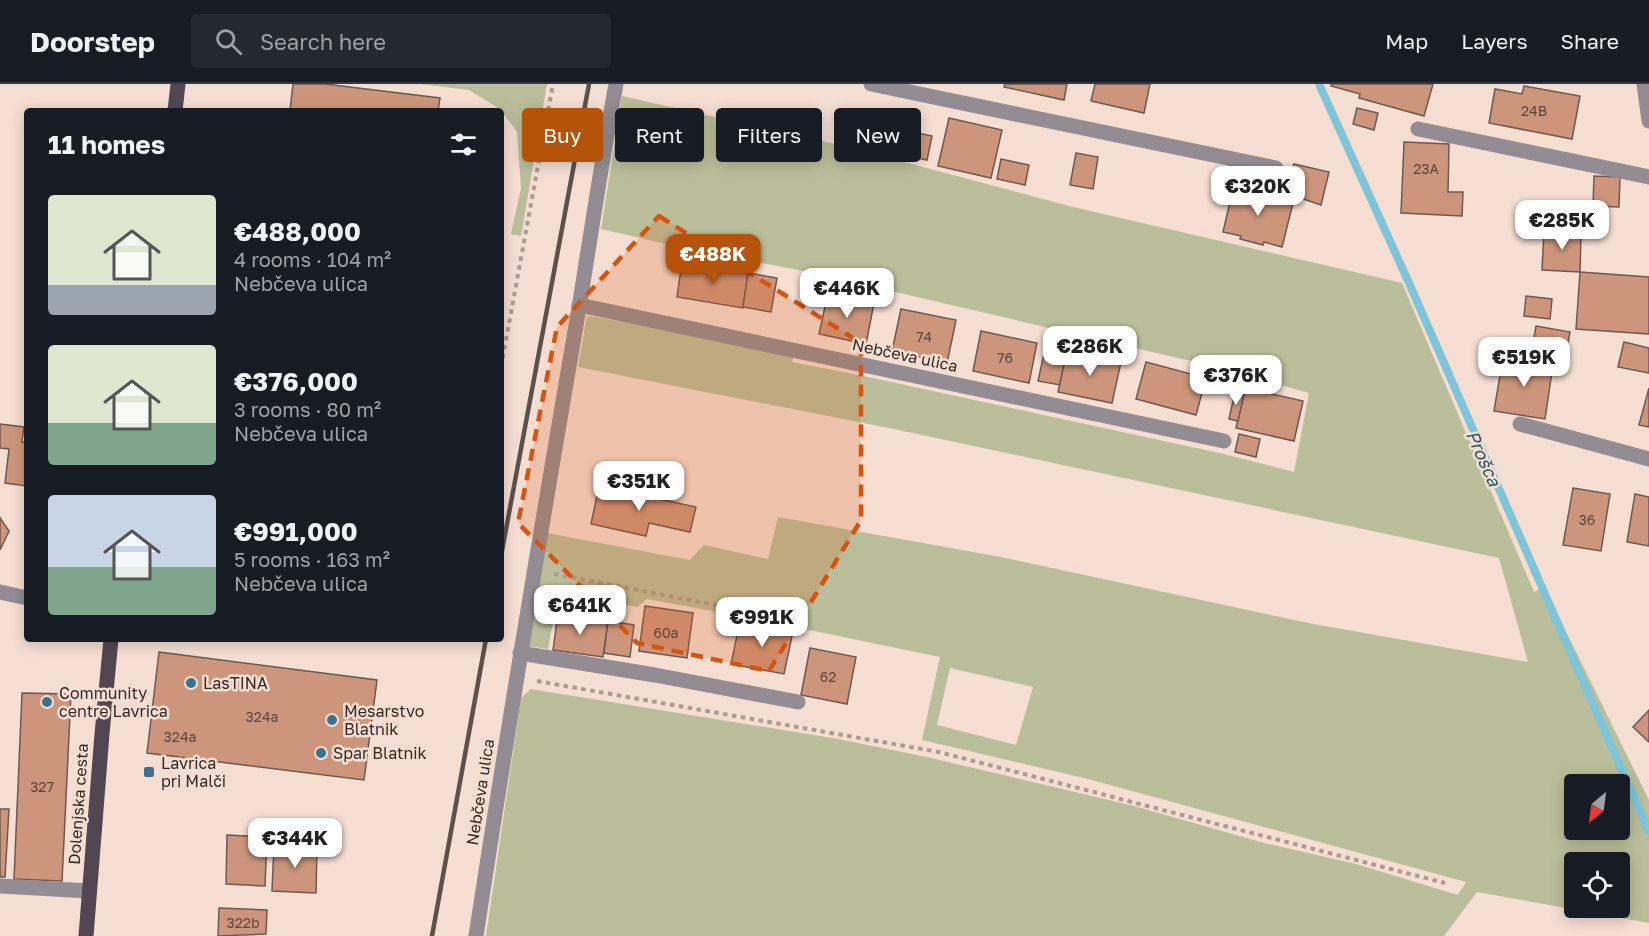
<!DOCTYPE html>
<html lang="en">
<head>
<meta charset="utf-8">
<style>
  body { margin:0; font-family:"Golos Text",sans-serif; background:#242831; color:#f1f3f6; height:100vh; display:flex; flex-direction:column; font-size:22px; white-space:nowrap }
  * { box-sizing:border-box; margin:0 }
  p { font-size:20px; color:#9ea1a6 }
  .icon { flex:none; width:33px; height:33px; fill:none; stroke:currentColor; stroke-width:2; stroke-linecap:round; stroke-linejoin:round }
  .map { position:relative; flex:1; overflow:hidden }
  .side { position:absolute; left:24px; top:24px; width:480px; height:534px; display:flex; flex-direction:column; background:#171b24; border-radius:6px; box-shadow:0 3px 15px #0003 }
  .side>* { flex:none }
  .banner { position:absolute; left:522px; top:24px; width:570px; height:54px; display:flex; gap:12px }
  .needle { width:39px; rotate:209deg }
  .tools { position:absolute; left:1564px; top:690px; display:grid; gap:12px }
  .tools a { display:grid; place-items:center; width:66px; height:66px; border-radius:6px; background:#171b24; box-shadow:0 3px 15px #0003; font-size:30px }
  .price { position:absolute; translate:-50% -51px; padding:0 14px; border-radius:12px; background:#fff; color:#222; font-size:20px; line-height:39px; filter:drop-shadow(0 2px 3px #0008) }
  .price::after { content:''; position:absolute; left:50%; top:36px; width:18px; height:14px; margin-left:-9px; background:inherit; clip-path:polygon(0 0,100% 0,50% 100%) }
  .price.active { background:#b45309; color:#fff }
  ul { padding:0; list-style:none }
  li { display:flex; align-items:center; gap:18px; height:150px; padding:0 24px }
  li span { display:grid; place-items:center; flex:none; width:168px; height:120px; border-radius:6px; color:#555 }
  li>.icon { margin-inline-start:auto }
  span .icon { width:72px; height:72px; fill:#fffc; stroke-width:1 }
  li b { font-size:26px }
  h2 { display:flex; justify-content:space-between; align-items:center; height:72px; padding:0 24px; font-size:26px }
  .tag { padding:0 21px; border-radius:6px; background:#171b24; box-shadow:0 3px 15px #0003; font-size:21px; line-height:54px }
  .tag.active { background:#b45309; color:#fff }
  header { display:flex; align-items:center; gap:36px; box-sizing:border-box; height:84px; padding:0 30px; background:#171b24; border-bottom:2px solid #363941 }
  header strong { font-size:28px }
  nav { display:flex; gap:33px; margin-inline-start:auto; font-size:21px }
  .search { width:420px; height:54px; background:#242831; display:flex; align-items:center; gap:15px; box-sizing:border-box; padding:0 21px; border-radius:6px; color:#9ea1a6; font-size:22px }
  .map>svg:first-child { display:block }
  .green { fill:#babe9b; fill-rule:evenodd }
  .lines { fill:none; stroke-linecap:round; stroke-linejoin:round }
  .stream { stroke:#7ec5d9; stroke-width:8 }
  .building { fill:#cd967c; stroke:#6e5950; stroke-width:1.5 }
  .path { stroke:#ad9a92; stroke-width:4; stroke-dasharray:4.5 4.5; stroke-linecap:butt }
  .minor { stroke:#938c93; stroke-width:15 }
  .major { stroke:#524652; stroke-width:15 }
  .rail { stroke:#5d514b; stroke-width:4.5 }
  .marked { fill:#d6540f; fill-opacity:0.2; stroke:#d6540f; stroke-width:4.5; stroke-dasharray:12 8; stroke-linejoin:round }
  .poi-dot { fill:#3b728d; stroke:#f6ded3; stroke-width:2 }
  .labels { text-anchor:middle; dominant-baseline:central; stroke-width:5; stroke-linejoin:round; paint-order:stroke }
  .number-label { font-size:14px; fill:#5a463c }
  .street-label { font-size:16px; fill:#342b27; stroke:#f6ded3 }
  .poi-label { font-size:16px; fill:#342b27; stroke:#f6ded3; text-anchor:start }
  .water-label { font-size:18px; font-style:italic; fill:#225c6b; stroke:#f6ded3 }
</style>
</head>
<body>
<header>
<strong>Doorstep</strong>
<div class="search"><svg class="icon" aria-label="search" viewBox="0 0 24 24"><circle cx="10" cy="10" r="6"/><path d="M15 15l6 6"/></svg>Search here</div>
<nav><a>Map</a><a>Layers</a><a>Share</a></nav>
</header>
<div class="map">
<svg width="1649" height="852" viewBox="0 0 1649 852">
  <rect width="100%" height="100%" fill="#f6ded3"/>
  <g class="green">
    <path d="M420,0H547L521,152L511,150L521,104L517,48L500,25L469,6Z"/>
    <path d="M622,12L840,61L1073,123L1402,199L1534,508L1544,503L1649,716V839L1477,808L1444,852H486L521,614L531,605L838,655L927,673L1134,722L1264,759L1356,780L1458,811L1466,798L1088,695L922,656L940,573L761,536L647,515L637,523L601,517L600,533L555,526L548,565L529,562L547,449L690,476L704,461L768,475L778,433L1001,473L1308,539L1528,578L1499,474L894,345L578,283L587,232L596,233L794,272L792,278L873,294L1224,370L1294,388L1309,309L1221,284L814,189L688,165L601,145ZM950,584L1033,603L1016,661L937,641ZM1575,700H1620V746H1575ZM1575,778H1620V824H1575Z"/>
  </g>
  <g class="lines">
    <path class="stream" d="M1319,0L1409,199L1649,748"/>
  </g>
  <g class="building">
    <path d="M293,0H325L440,14L438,27H290Z"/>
    <path d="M1005,0H1067L1064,16L1004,3Z"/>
    <path d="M1095,0H1150L1144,29L1091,17Z"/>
    <path d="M1331,0H1433L1424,32L1359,14L1360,10L1331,2Z"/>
    <path d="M1524,2L1580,12L1572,55L1489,39L1495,5L1522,10Z"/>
    <path d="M1357,24L1378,29L1374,46L1353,40Z"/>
    <path d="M949,34L1002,46L991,94L938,82Z"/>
    <path d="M904,46L932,52L927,76L899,70Z"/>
    <path d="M1404,58L1449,60L1448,108H1463L1462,132L1401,129Z"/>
    <path d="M1076,69L1098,73L1093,105L1070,101Z"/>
    <path d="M1001,75L1029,81L1025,101L997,95Z"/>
    <path d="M1294,80L1329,88L1321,121L1286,109Z"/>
    <path d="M1594,92L1620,93L1619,123L1593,122Z"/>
    <path d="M1258,103L1270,106L1269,110L1276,111L1275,115L1293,119L1282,163L1264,158L1263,161L1240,155L1241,152L1223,148L1233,105L1250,109V105L1257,107Z"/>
    <path d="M1544,147L1581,148L1580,188L1542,186Z"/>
    <path d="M682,178L748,189L743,224L677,213Z"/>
    <path d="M1580,188L1649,193V250L1576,245Z"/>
    <path d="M748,189L777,194L771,228L743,223Z"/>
    <path d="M828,209L874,219L866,260L819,250Z"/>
    <path d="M1526,212L1552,215L1550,235L1524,232Z"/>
    <path d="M901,225L956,236L947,279L892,267Z"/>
    <path d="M1536,242L1570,248L1564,282L1530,276Z"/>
    <path d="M981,247L1037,259L1029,299L973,287Z"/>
    <path d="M1624,258L1649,264V289L1618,283Z"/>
    <path d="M1045,265L1066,269L1060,301L1038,297Z"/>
    <path d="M1067,267L1121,278L1112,319L1058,308Z"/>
    <path d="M1503,274L1553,281L1545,335L1494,327Z"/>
    <path d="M1146,278L1206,294L1196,331L1136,315Z"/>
    <path d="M1245,304L1303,317L1294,357L1236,344Z"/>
    <path d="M1649,304V343L1639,341Z"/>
    <path d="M1235,308L1244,310L1238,337L1229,335Z"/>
    <path d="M0,340L24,343L22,358H27V402L5,399L9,365L0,364Z"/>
    <path d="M1239,350L1260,355L1256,373L1235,368Z"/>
    <path d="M599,402L696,423L690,448L649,439L646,452L591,440Z"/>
    <path d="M1573,404L1610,410L1601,467L1563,461Z"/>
    <path d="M1635,410L1649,413V462L1627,458Z"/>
    <path d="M0,434L9,447L0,466Z"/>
    <path d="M645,522L693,529L687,574L639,567Z"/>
    <path d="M558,530L608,537L603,573L553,566Z"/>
    <path d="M608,537L634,541L630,573L604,569Z"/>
    <path d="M740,537L793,547L784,590L731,580Z"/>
    <path d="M810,564L856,573L847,620L801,611Z"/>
    <path d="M159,568L377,596L364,696L147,669Z"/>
    <path d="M22,609L71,610L62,797L14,795Z"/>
    <path d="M1649,626V658L1633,643Z"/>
    <path d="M0,725H9L5,793H0Z"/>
    <path d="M227,751L267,753L265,802L226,800Z"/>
    <path d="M274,761L317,762L316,809L272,807Z"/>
    <path d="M219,824L267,826L266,850L218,852Z"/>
  </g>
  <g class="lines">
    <g class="path">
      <path d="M501,283L553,0"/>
      <path d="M554,490L747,527"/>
      <path d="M537,597L939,668L1445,799"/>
    </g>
    <g class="minor">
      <path d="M871,0L1276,84"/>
      <path d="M1644,0L1649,37"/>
      <path d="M1418,45L1649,93"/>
      <path d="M579,221L1224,357"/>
      <path d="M1520,340L1649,375"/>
      <path d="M0,508L27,514"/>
      <path d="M520,569L655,591L798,618"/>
      <path d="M0,802L89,807"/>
      <path d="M476,852C508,642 543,433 579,224C591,149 602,75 616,0"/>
    </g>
    <g class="major">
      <path d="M175,27L178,0"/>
      <path d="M86,852L102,650L111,555"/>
    </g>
    <g class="rail">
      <path d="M501,472L589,0"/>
      <path d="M432,852L486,555"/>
    </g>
  </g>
  <path class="marked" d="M659,132L861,259V436L769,587L637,559L518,439L557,243Z"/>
  <g class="poi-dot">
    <circle cx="191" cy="599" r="6"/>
    <circle cx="47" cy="618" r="6"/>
    <circle cx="332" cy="636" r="6"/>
    <circle cx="321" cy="669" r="6"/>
    <rect x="143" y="682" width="12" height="12" rx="3"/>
  </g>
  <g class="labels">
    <g class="number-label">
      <text x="1534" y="26">24B</text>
      <text x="1426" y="84">23A</text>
      <text x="924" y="252">74</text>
      <text x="1005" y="273">76</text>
      <text x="1587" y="435">36</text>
      <text x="666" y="548">60a</text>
      <text x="828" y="592">62</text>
      <text x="262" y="632">324a</text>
      <text x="180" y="652">324a</text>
      <text x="42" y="702">327</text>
      <text x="243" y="838">322b</text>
    </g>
    <g class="street-label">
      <text transform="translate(905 271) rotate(12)">Nebčeva ulica</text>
      <text transform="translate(480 708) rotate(-81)">Nebčeva ulica</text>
      <text transform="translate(78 720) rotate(-86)">Dolenjska cesta</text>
    </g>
    <g class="poi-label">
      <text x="203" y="599">LasTINA</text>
      <text x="59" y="609">Community<tspan x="59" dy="18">centre Lavrica</tspan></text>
      <text x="344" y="627">Mesarstvo<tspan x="344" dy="18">Blatnik</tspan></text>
      <text x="333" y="669">Spar Blatnik</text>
      <text x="161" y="679">Lavrica<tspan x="161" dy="18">pri Malči</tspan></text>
    </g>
    <g class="water-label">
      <text transform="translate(1484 374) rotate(66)">Prošca</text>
    </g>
  </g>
</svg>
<div class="tools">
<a><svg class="needle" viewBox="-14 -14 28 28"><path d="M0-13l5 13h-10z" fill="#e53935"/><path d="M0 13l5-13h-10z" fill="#9ea1a6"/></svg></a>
<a><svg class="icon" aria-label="locate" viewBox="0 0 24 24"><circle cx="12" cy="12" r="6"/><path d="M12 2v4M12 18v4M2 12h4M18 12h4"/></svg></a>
</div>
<b class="price" style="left:1258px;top:133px">€320K</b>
<b class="price" style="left:1562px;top:167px">€285K</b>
<b class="price active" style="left:713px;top:201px">€488K</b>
<b class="price" style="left:847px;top:235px">€446K</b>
<b class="price" style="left:1090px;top:293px">€286K</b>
<b class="price" style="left:1524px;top:304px">€519K</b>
<b class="price" style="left:1236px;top:322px">€376K</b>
<b class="price" style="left:639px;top:428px">€351K</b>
<b class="price" style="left:580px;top:552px">€641K</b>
<b class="price" style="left:762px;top:564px">€991K</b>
<b class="price" style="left:295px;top:785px">€344K</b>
<div class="banner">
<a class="tag active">Buy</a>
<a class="tag">Rent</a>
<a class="tag">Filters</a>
<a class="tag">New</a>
</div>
<section class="side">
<h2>11 homes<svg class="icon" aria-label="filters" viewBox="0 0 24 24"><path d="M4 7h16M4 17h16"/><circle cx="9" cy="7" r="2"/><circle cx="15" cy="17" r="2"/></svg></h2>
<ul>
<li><span style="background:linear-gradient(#dfe7d0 75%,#9aa5b1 0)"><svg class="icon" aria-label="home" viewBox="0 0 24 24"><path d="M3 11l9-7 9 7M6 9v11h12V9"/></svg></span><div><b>€488,000</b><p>4 rooms · 104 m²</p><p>Nebčeva ulica</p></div></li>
<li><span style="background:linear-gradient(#dfe7d0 65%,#7fa58c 0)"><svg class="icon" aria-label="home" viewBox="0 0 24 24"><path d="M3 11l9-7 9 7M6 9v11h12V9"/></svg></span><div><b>€376,000</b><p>3 rooms · 80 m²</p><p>Nebčeva ulica</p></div></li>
<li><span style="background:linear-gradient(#c9d6e8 60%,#7fa58c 0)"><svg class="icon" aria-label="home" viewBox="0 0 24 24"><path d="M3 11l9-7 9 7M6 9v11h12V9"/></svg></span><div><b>€991,000</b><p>5 rooms · 163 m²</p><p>Nebčeva ulica</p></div></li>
</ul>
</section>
</div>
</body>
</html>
